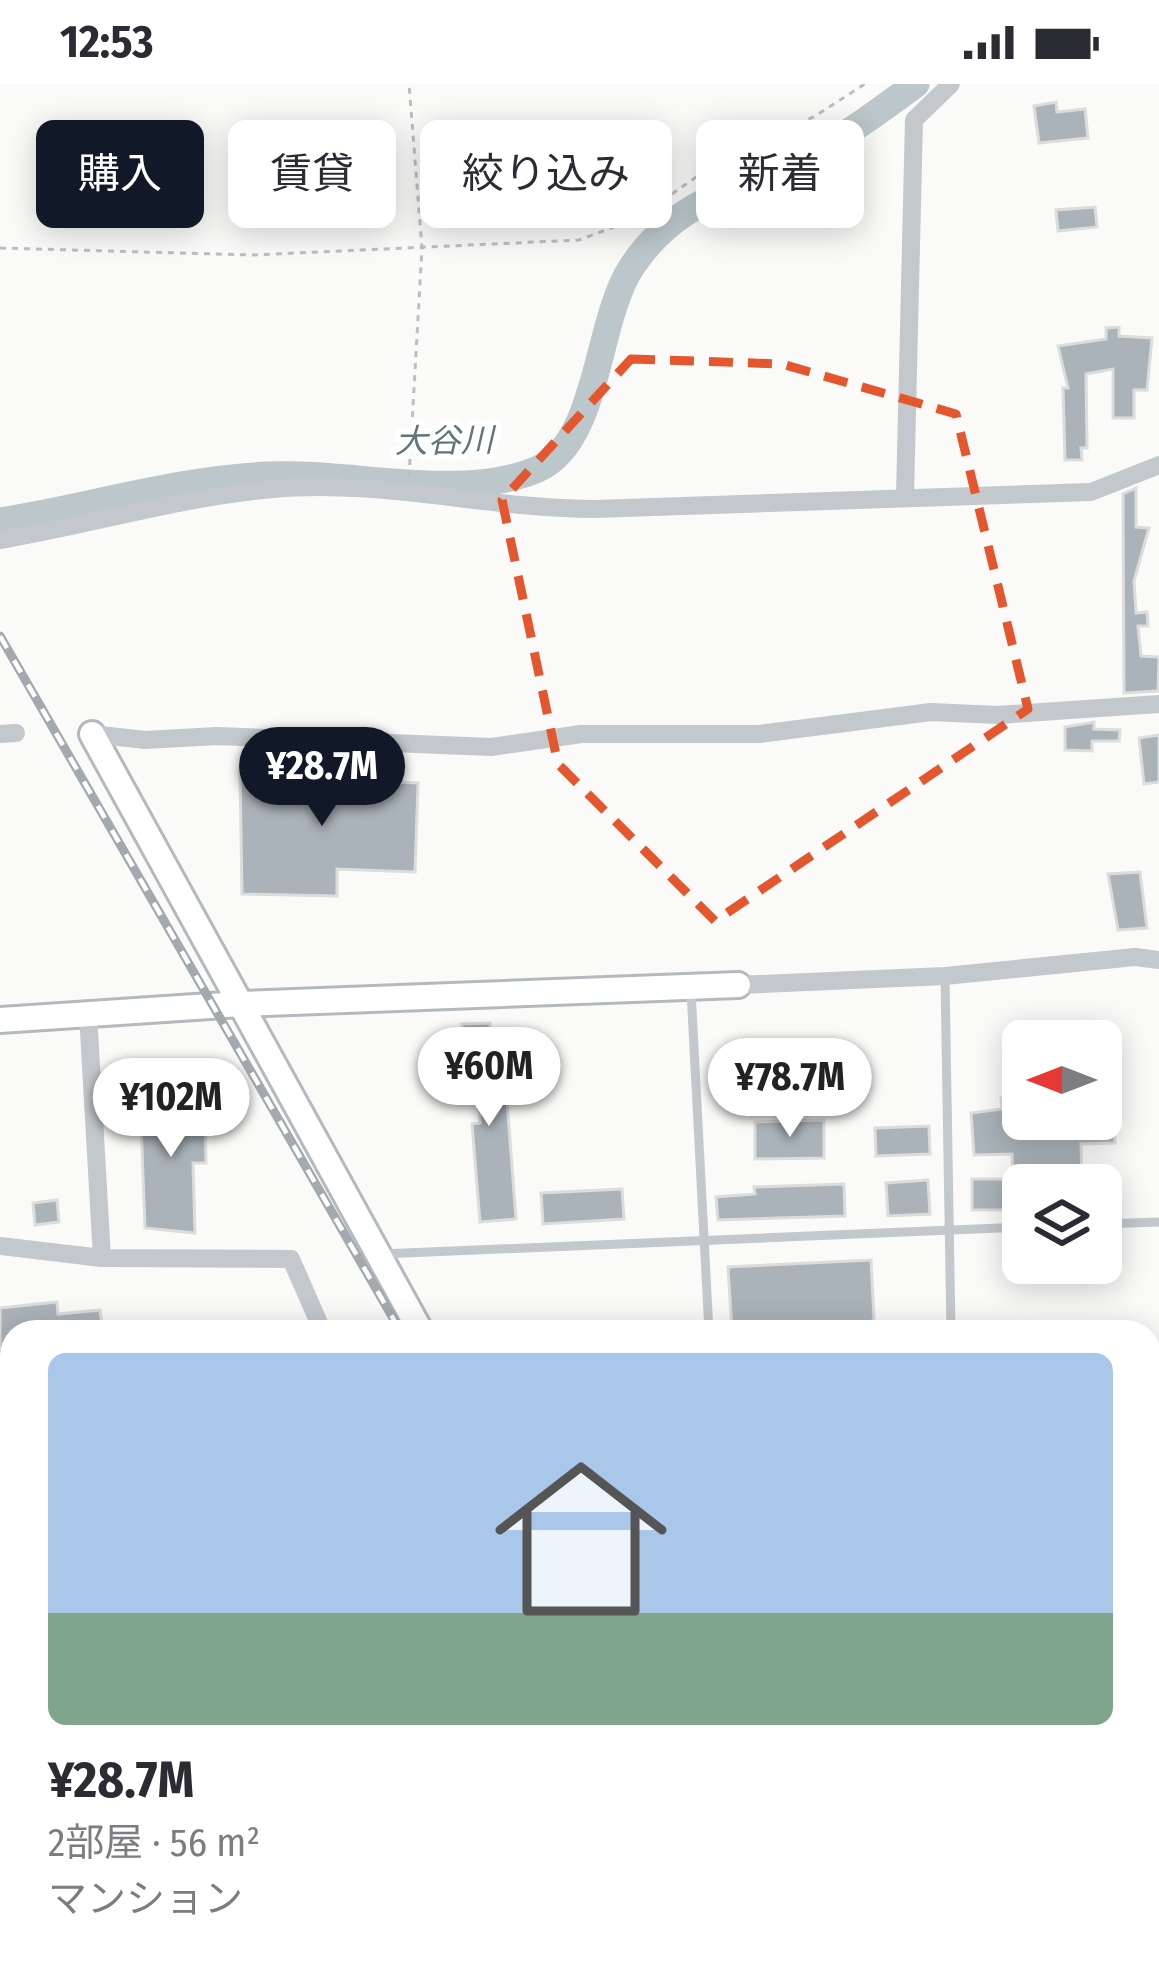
<!DOCTYPE html>
<html lang="ja">
<head>
<meta charset="utf-8">
<style>
  body { margin:0; font-family:"Fira Sans Condensed","Noto Sans JP",sans-serif; background:#f2f2f3; color:#2b2b33; height:100vh; display:flex; flex-direction:column; font-size:45px; white-space:nowrap }
  * { box-sizing:border-box; margin:0 }
  p { font-size:39px; color:#7c7c81 }
  .icon { flex:none; width:66px; height:66px; fill:none; stroke:currentColor; stroke-width:2; stroke-linecap:round; stroke-linejoin:round }
  .map { position:relative; flex:1; overflow:hidden }
  .panel { position:absolute; left:0px; top:1236px; width:1161px; height:663px; display:flex; flex-direction:column; background:#fff; border-radius:36px 36px 0 0; box-shadow:0 6px 30px #0003 }
  .panel>* { flex:none }
  .hud { position:absolute; left:36px; top:36px; width:1089px; height:108px; display:flex; gap:24px }
  .needle { width:78px; rotate:270deg }
  .fabs { position:absolute; left:1002px; top:936px; display:grid; gap:24px }
  .fabs a { display:grid; place-items:center; width:120px; height:120px; border-radius:18px; background:#fff; box-shadow:0 6px 30px #0003; font-size:60px }
  .price { position:absolute; translate:-50% -102px; padding:0 27px; border-radius:42px; background:#fff; color:#222; font-size:39px; line-height:78px; filter:drop-shadow(0 3px 6px #0008) }
  .price::after { content:''; position:absolute; left:50%; top:72px; width:36px; height:27px; margin-left:-18px; background:inherit; clip-path:polygon(0 0,100% 0,50% 100%) }
  .price.selected { background:#111827; color:#fff }
  ul { padding:0; list-style:none }
  li { display:grid; align-content:center; gap:24px; height:636px; padding:0 48px }
  li+li { border-top:3px solid #e1e1e2 }
  li span { display:grid; place-items:center; height:372px; border-radius:18px; color:#555 }
  li>.icon { margin-inline-start:auto }
  span .icon { width:216px; height:216px; fill:#fffc; stroke-width:1 }
  li b { font-size:51px }
  .chip { padding:0 42px; border-radius:18px; background:#fff; box-shadow:0 6px 30px #0003; font-size:42px; line-height:108px }
  .chip.selected { background:#111827; color:#fff }
  .status { display:flex; justify-content:space-between; align-items:center; height:84px; padding:0 60px; background:#fff; direction:ltr }
  .status svg { height:33px; fill:currentColor }
  .map>svg:first-child { display:block }
  .lines { fill:none; stroke-linecap:round; stroke-linejoin:round }
  .stream { stroke:#bbc7cb; stroke-width:4.5 }
  .river { stroke:#bbc7cb; stroke-width:27 }
  .building { fill:#aab3b9; stroke:#dcdcda; stroke-width:3 }
  .secondary-casing { stroke:#b3babf; stroke-width:30 }
  .path { stroke:#bbbfc2; stroke-width:3; stroke-dasharray:6 6; stroke-linecap:butt }
  .lane { stroke:#c3c8cc; stroke-width:9 }
  .street { stroke:#c3c8cc; stroke-width:18 }
  .secondary { stroke:#fff; stroke-width:24 }
  .rail-casing { stroke:#a2aab0; stroke-width:9 }
  .rail { stroke:#fff; stroke-width:4.5; stroke-dasharray:14; stroke-linecap:butt }
  .marked { fill:none; stroke:#e4572e; stroke-width:9; stroke-dasharray:24 15; stroke-linejoin:round }
  .labels { text-anchor:middle; dominant-baseline:central; stroke-width:12; stroke-linejoin:round; paint-order:stroke }
  .water-label { font-size:33px; font-style:italic; fill:#60757c; stroke:#fff }
</style>
</head>
<body>
<div class="status"><b>12:53</b><svg viewBox="0 0 49 12"><path d="M0 12V9h3v3zM5 12V6h3v6zM10 12V3h3v9zM15 12V0h3v12zM26 1h20v11H26zM47 4h2v5h-2z"/></svg></div>
<div class="map">
<svg width="1159" height="1898" viewBox="0 0 1159 1898">
  <rect width="100%" height="100%" fill="#fafaf8"/>
  <g class="lines">
    <path class="stream" d="M0,1390L12,1389"/>
    <path class="river" d="M0,437C89,423 177,395 268,391C350,387 463,418 538,385C599,358 596,238 631,184C680,109 740,110 811,71C848,50 882,25 916,0"/>
  </g>
  <g class="building">
    <path d="M1056,18L1057,28L1085,25L1088,54L1039,59L1034,22Z"/>
    <path d="M1095,123L1097,143L1058,147L1056,126Z"/>
    <path d="M1119,243V252L1152,254L1147,306H1134V334H1113V285L1086,290L1087,364H1081L1082,376H1065L1063,304H1068L1058,262L1106,255V244Z"/>
    <path d="M1136,404V443L1149,444L1134,497L1136,529L1147,528L1148,542H1138L1141,572L1159,573L1158,607L1124,609L1123,410Z"/>
    <path d="M1094,638V645L1120,646L1119,657H1092V667L1065,666V643Z"/>
    <path d="M1159,651V698L1144,700L1139,654Z"/>
    <path d="M339,684L338,695L418,699L415,788L337,785V812L242,810L240,686Z"/>
    <path d="M1140,788L1147,844L1118,846L1108,790Z"/>
    <path d="M490,939L494,1018L507,1017L516,1135L480,1138L472,1040L480,1039L477,998L464,999L462,940Z"/>
    <path d="M140,1012L205,1014L206,1079H193L195,1149L145,1144Z"/>
    <path d="M1101,1012H1114L1115,1059L1081,1060L1082,1101H1013L1012,1070L974,1071L971,1029L1002,1025L1001,1014L1023,1013V1041L1062,1044L1101,1043Z"/>
    <path d="M824,1036V1074L755,1075V1038Z"/>
    <path d="M929,1042L930,1070L876,1072L875,1044Z"/>
    <rect x="972" y="1095" width="32" height="31"/>
    <path d="M928,1096L930,1130L888,1132L886,1099Z"/>
    <path d="M844,1100L845,1132L718,1136L716,1113L755,1110L754,1103Z"/>
    <path d="M622,1105L624,1135L543,1140L541,1109Z"/>
    <path d="M57,1116L59,1138L35,1141L33,1119Z"/>
    <path d="M871,1176L874,1235L861,1248H732L728,1183Z"/>
    <path d="M57,1218L58,1230L100,1226L103,1248H12V1354L0,1355V1224Z"/>
  </g>
  <g class="lines">
    <g class="secondary-casing">
      <g id="secondary">
        <path d="M92,650L421,1248"/>
        <path d="M0,936L240,920L738,901"/>
        <path d="M1149,1591L1159,1590"/>
        <path d="M0,1653H12"/>
      </g>
    </g>
    <g class="path">
      <path d="M0,164L253,171L579,156L638,134L706,86L815,32L865,0"/>
      <path d="M409,393L422,164L409,0"/>
      <path d="M243,1887V1898"/>
    </g>
    <g class="lane">
      <path d="M945,894L951,1248"/>
      <path d="M691,907L709,1248"/>
      <path d="M1101,1140L1159,1138"/>
      <path d="M382,1170L1023,1143"/>
      <path d="M1149,1363L1159,1362"/>
      <path d="M0,1405L12,1404"/>
      <path d="M0,1630H12"/>
    </g>
    <g class="street">
      <path d="M905,411L914,36L951,0"/>
      <path d="M0,456C90,441 182,413 273,405C381,395 488,425 595,425L1091,408L1159,381"/>
      <path d="M0,650L16,649"/>
      <path d="M92,650L145,656L217,652L491,663L581,650H759L931,628L998,631L1159,620"/>
      <path d="M738,901L945,892L1135,873L1159,876"/>
      <path d="M88,930L102,1174"/>
      <path d="M0,1162L102,1174L291,1175L323,1248"/>
      <path d="M1149,1859H1159"/>
      <path d="M407,1898L714,1887"/>
    </g>
    <use href="#secondary" class="secondary"/>
    <g class="rail-casing">
      <g id="rail">
        <path d="M0,552L401,1248"/>
        <path d="M650,1887L653,1898"/>
      </g>
    </g>
    <use href="#rail" class="rail"/>
  </g>
  <path class="marked" d="M631,275L782,280L956,330L1028,625L715,837L558,680L502,416Z"/>
  <g class="labels">
    <g class="water-label">
      <text transform="translate(444 357) rotate(-1)">大谷川</text>
    </g>
  </g>
</svg>
<div class="fabs">
<a><svg class="needle" viewBox="-14 -14 28 28"><path d="M0-13l5 13h-10z" fill="#e53935"/><path d="M0 13l5-13h-10z" fill="#7c7c81"/></svg></a>
<a><svg class="icon" aria-label="layers" viewBox="0 0 24 24"><path d="M12 4l9 5-9 5-9-5zM3 14l9 5 9-5"/></svg></a>
</div>
<b class="price selected" style="left:322px;top:745px">¥28.7M</b>
<b class="price" style="left:489px;top:1045px">¥60M</b>
<b class="price" style="left:790px;top:1056px">¥78.7M</b>
<b class="price" style="left:171px;top:1076px">¥102M</b>
<div class="hud">
<a class="chip selected">購入</a>
<a class="chip">賃貸</a>
<a class="chip">絞り込み</a>
<a class="chip">新着</a>
</div>
<section class="panel">
<ul>
<li><span style="background:linear-gradient(#a9c7e8 70%,#7fa58c 0)"><svg class="icon" aria-label="home" viewBox="0 0 24 24"><path d="M3 11l9-7 9 7M6 9v11h12V9"/></svg></span><div><b>¥28.7M</b><p>2部屋 · 56 m²</p><p>マンション</p></div></li>
</ul>
</section>
</div>
</body>
</html>
